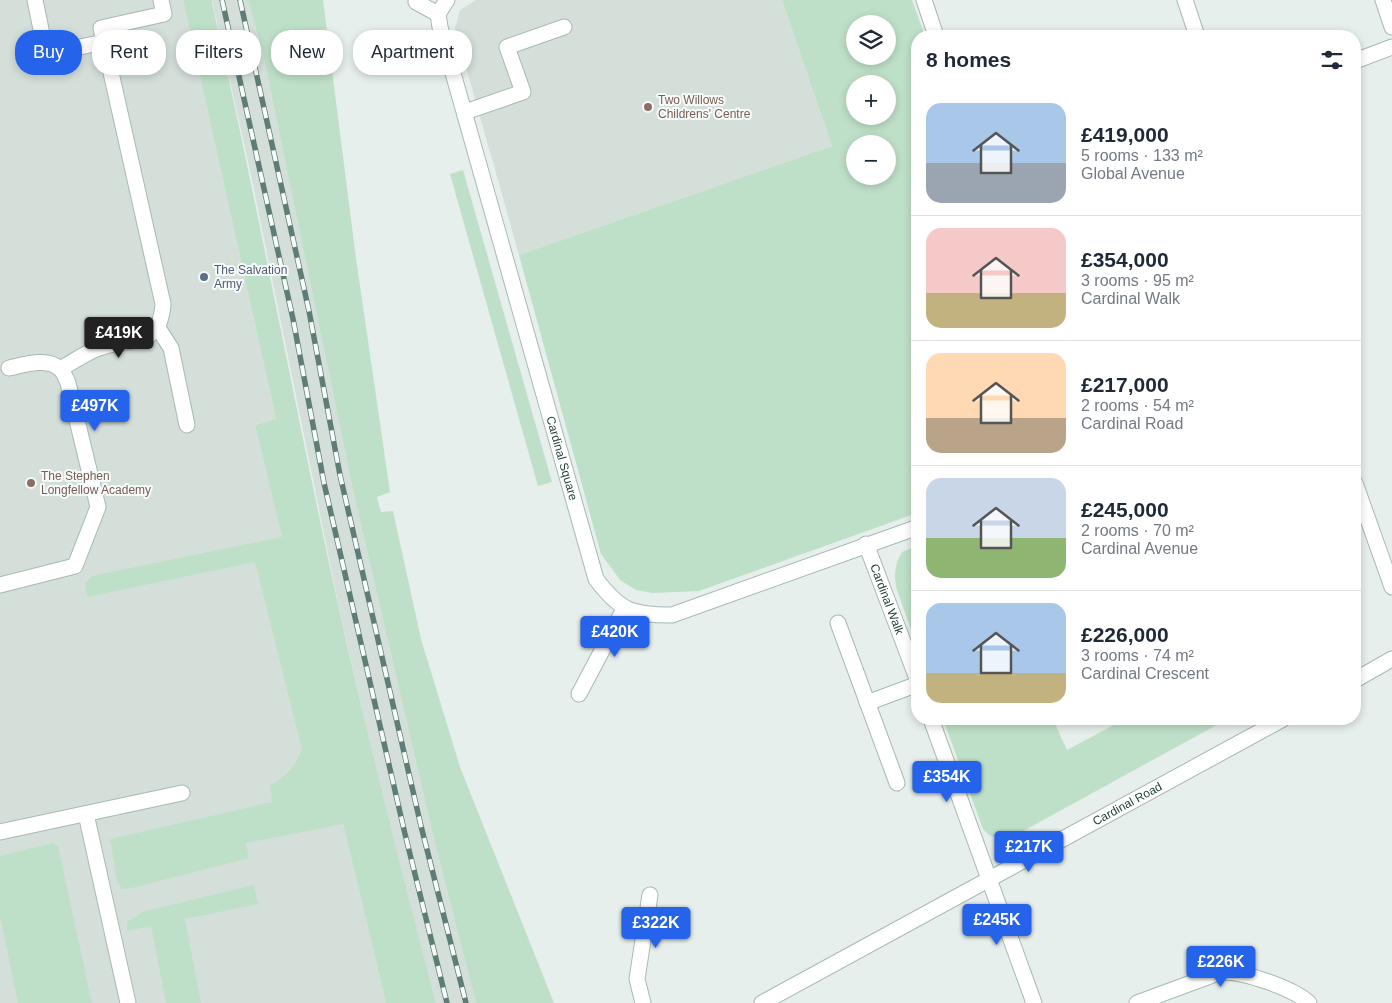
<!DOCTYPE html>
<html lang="en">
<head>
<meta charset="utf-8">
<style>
  body { margin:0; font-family:Helvetica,sans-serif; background:#f6f6f7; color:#1f2937; height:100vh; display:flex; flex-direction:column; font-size:19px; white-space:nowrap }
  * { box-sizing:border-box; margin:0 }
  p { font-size:16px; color:#747a83 }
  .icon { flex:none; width:28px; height:28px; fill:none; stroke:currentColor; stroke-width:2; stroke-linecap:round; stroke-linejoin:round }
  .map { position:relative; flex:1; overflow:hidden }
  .side { position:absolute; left:911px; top:30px; width:450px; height:695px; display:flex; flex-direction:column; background:#fff; border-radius:20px; box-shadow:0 2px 8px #0003 }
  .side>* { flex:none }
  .guide { position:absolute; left:15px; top:30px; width:475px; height:45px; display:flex; gap:10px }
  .controls { position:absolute; left:846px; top:15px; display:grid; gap:10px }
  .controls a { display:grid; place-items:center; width:50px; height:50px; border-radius:50%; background:#fff; box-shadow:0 2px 8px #0003; font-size:25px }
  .price { position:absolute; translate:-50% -42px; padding:0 11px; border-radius:5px; background:#2563eb; color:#fff; font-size:16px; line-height:32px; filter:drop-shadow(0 1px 2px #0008) }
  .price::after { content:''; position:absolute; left:50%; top:30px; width:15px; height:11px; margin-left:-8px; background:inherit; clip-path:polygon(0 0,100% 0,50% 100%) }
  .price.on { background:#222; color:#fff }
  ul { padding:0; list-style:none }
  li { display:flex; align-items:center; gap:15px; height:125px; padding:0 15px }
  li+li { border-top:1px solid #e0e1e3 }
  li span { display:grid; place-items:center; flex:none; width:140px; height:100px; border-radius:15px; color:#555 }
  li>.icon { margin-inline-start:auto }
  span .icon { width:60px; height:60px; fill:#fffc; stroke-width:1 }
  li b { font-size:21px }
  h2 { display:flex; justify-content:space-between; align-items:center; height:60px; padding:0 15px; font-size:21px }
  .chip { padding:0 18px; border-radius:20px; background:#fff; box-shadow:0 2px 8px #0003; font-size:18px; line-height:45px }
  .chip.on { background:#2563eb; color:#fff }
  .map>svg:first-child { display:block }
  .built { fill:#d4dfda }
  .green { fill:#bfe0c8; fill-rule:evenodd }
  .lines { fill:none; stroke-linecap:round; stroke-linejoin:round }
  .minor-casing { stroke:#a8b8b2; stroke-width:17 }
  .minor { stroke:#fff; stroke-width:15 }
  .rail-casing { stroke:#5f7d75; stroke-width:5.5 }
  .rail { stroke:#f7fbf9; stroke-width:4; stroke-dasharray:11; stroke-linecap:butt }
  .education-dot { fill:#8d6e63; stroke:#f7fbf9; stroke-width:2 }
  .service-dot { fill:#5c6f8a; stroke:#f7fbf9; stroke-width:2 }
  .labels { text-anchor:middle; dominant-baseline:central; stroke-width:4; stroke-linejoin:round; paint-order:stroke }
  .education-label { font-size:12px; fill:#785e54; stroke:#f7fbf9; text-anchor:start }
  .service-label { font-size:12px; fill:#4e5e75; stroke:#f7fbf9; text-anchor:start }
  .street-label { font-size:12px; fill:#24423a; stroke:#f7fbf9 }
</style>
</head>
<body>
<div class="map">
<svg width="1392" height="1003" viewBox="0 0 1392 1003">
  <rect width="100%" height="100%" fill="#e6efeb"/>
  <g class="built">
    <path d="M0,0H183L276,419L255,425L318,683L343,824L386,1003H0Z"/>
    <path d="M212,0H248L263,54L354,495L435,844L476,1003H436L385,810L340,612L251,175Z"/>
    <path d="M476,0H782L832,146L519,255L455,28L460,10Z"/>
  </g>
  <g class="green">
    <path d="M183,0H212V3C258,206 295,410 340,613C369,744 402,873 436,1003H386L343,824L246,843L249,858L132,888L122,889L117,881L110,839L272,802L270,785C286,777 294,768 302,750L255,562L87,597L85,583L92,576L282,537L255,425L276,419Z"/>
    <path d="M248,0H323L356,258L390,492L377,497L381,512L393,511L421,639L460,767L554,1003H476L435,844L354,495L263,54Z"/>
    <path d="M782,0H912L925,36H918L917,513L699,591L653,593L636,590L620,580L601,554L519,255L832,146ZM855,24H888V56H855ZM855,84H888V116H855ZM855,144H888V176H855Z"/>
    <path d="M463,170L552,482L538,486L450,174Z"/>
    <path d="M917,546V647L896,587C894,573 895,563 902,552Z"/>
    <path d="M943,719H983L986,725L1002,719H1053L1067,750L1125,719H1220L1224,721L1005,841L989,835L983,829Z"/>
    <path d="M53,843L58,846L92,1003H18L0,916V856Z"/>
    <path d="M254,885L258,904L185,919L201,1003H166L151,926L127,931V922L142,912Z"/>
  </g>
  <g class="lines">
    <g class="minor-casing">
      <g id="minor">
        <path d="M35,0L46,54L104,42"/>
        <path id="s1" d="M447,0L438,14L440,27L596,579C620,611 632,615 672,615L918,527"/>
        <path d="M924,0L936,36"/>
        <path d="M1185,0L1197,36"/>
        <path d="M1383,0L1392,27"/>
        <path d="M416,2L438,14"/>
        <path d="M1355,61L1392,47"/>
        <path d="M465,112L523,92L507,47L564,27"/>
        <path d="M158,328L171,348L187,425"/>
        <path d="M60,369C73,362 88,351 102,347C134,337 160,347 163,304L101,28L164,14L161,0"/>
        <path d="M1355,483L1392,587"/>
        <path id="s2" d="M866,544L918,681"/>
        <path d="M0,585L75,566L98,507L68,383C66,379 64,372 60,369C47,357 24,365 9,368"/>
        <path d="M838,623L897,783"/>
        <path d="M1355,680L1392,659"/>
        <path d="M579,694L624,609"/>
        <path d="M867,703L918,684"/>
        <path d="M931,719L1034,1003"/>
        <path d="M86,814L128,1003"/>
        <path d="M0,832L182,793"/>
        <path d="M643,1003L637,979L650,895"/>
        <path id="s3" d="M762,1003L1283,719"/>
        <path d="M1137,1003L1221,972C1243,971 1293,988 1309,1003"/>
      </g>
    </g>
    <use href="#minor" class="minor"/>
    <g class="rail-casing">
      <g id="rail">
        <path d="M222,0L293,319L324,483L405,834L447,1003"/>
        <path d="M240,0L309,311L340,475L421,826L466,1003"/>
      </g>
    </g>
    <use href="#rail" class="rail"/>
  </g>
  <g class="education-dot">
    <circle cx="648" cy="107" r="5"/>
    <circle cx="31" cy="483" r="5"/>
  </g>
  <circle class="service-dot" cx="204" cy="277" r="5"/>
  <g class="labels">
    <g class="education-label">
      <text x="658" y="100">Two Willows<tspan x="658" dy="14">Childrens' Centre</tspan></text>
      <text x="41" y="476">The Stephen<tspan x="41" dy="14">Longfellow Academy</tspan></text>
    </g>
    <g class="service-label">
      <text x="214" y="270">The Salvation<tspan x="214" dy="14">Army</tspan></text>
    </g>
    <g class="street-label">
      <text stroke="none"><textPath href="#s1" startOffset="478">Cardinal Square</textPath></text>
      <text stroke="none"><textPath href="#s2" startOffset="59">Cardinal Walk</textPath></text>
      <text stroke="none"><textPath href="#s3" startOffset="416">Cardinal Road</textPath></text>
    </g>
  </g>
</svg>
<div class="controls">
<a><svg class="icon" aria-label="layers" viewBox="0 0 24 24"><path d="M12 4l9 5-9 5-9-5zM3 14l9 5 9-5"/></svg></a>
<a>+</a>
<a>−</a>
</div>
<b class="price on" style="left:119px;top:359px">£419K</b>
<b class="price" style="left:95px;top:432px">£497K</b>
<b class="price" style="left:615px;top:658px">£420K</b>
<b class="price" style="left:947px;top:803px">£354K</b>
<b class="price" style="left:1029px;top:873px">£217K</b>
<b class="price" style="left:997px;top:946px">£245K</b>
<b class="price" style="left:656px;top:949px">£322K</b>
<b class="price" style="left:1221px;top:988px">£226K</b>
<div class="guide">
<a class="chip on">Buy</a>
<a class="chip">Rent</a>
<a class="chip">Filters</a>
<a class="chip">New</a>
<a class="chip">Apartment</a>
</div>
<section class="side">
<h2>8 homes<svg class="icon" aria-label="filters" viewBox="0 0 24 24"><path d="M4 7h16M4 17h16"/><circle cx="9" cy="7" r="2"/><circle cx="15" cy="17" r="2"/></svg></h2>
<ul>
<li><span style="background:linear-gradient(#a9c7e8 60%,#9aa5b1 0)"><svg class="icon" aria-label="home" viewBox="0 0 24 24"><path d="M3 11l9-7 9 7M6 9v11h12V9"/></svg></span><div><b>£419,000</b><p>5 rooms · 133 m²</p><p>Global Avenue</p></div></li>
<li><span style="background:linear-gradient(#f6c9c9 65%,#c2b280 0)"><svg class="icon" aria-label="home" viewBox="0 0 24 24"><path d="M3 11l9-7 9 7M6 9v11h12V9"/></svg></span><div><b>£354,000</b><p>3 rooms · 95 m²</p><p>Cardinal Walk</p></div></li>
<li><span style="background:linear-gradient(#ffd9b3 65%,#b9a48a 0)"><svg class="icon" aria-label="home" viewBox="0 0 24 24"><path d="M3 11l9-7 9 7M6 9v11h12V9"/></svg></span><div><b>£217,000</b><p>2 rooms · 54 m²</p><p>Cardinal Road</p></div></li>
<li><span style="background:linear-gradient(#c9d6e8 60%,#8fb573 0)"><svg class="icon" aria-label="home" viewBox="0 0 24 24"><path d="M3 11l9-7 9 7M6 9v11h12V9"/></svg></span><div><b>£245,000</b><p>2 rooms · 70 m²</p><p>Cardinal Avenue</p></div></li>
<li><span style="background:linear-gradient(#a9c7e8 70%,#c2b280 0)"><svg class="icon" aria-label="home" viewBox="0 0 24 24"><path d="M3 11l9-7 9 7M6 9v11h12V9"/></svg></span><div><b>£226,000</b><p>3 rooms · 74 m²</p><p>Cardinal Crescent</p></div></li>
</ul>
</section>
</div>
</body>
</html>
